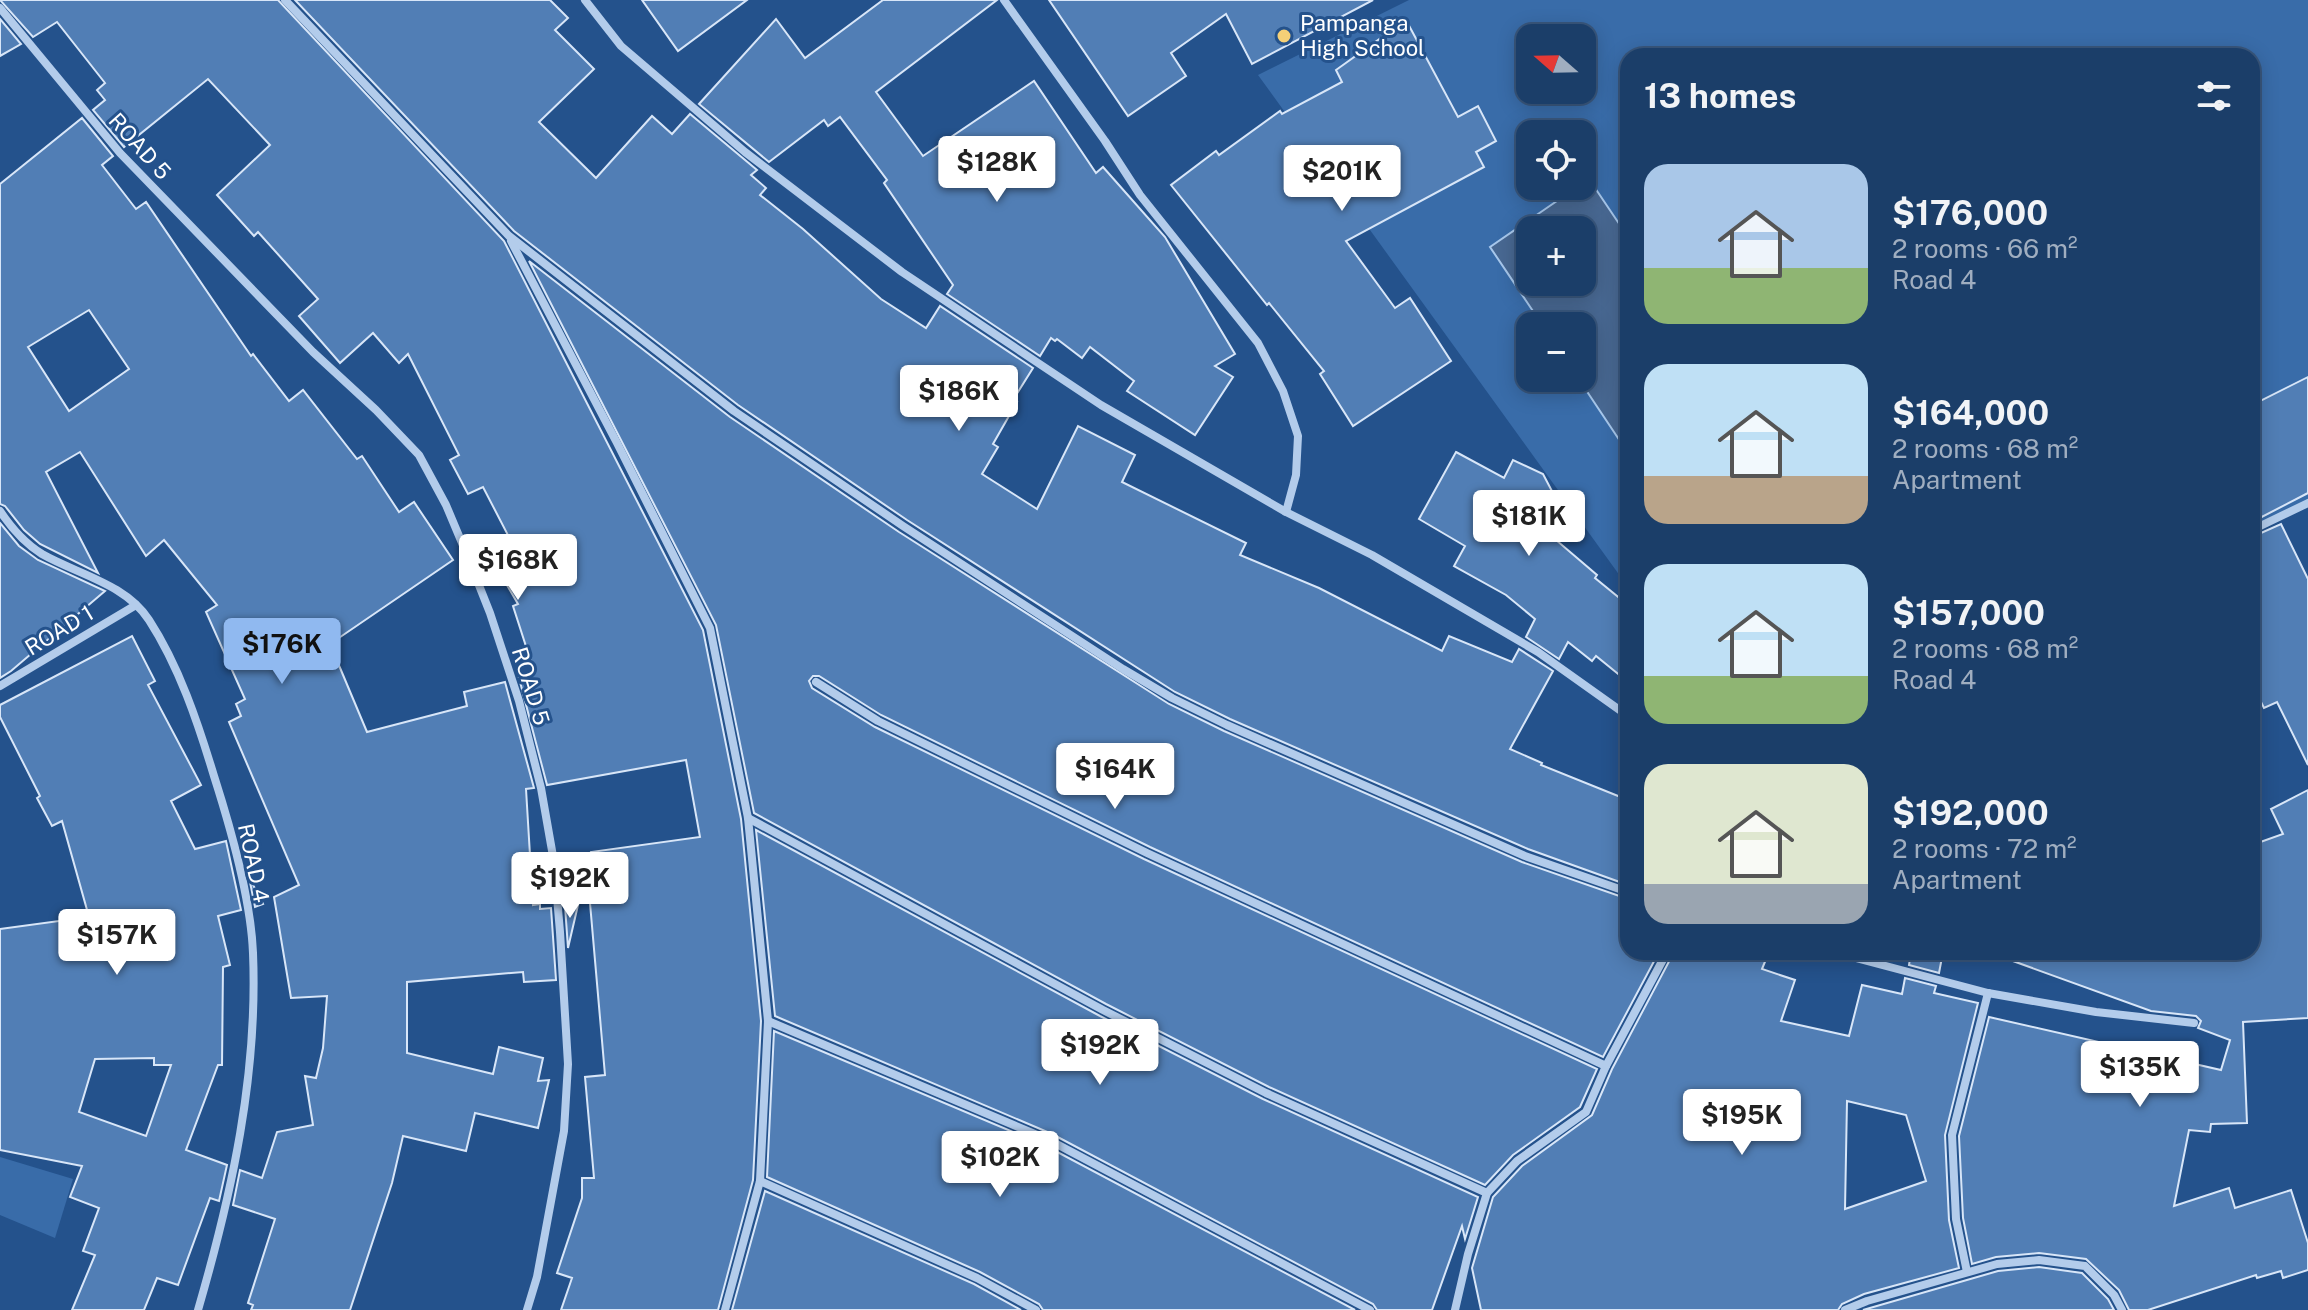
<!DOCTYPE html>
<html lang="en">
<head>
<meta charset="utf-8">
<style>
  body { margin:0; font-family:"Public Sans",sans-serif; background:#24456f; color:#f1f3f6; height:100vh; display:flex; flex-direction:column; font-size:30px; white-space:nowrap }
  * { box-sizing:border-box; margin:0 }
  p { font-size:26px; color:#a0aec0 }
  .icon { flex:none; width:44px; height:44px; fill:none; stroke:currentColor; stroke-width:2; stroke-linecap:round; stroke-linejoin:round }
  .map { position:relative; flex:1; overflow:hidden }
  .sheet { position:absolute; left:1620px; top:48px; width:640px; height:912px; display:flex; flex-direction:column; background:#1b3e69; border-radius:24px; box-shadow:0 4px 20px #0003,0 0 0 2px #39577d }
  .sheet>* { flex:none }
  .needle { width:52px; rotate:290deg }
  .tools { position:absolute; left:1516px; top:24px; display:grid; gap:16px }
  .tools a { display:grid; place-items:center; width:80px; height:80px; border-radius:16px; background:#1b3e69; box-shadow:0 4px 20px #0003,0 0 0 2px #39577d; font-size:40px }
  .price { position:absolute; translate:-50% -68px; padding:0 18px; border-radius:8px; background:#fff; color:#222; font-size:26px; line-height:52px; filter:drop-shadow(0 2px 4px #0008) }
  .price::after { content:''; position:absolute; left:50%; top:48px; width:24px; height:18px; margin-left:-12px; background:inherit; clip-path:polygon(0 0,100% 0,50% 100%) }
  .price.current { background:#90b9f0; color:#111 }
  ul { padding:0; list-style:none }
  li { display:flex; align-items:center; gap:24px; height:200px; padding:0 24px }
  li span { display:grid; place-items:center; flex:none; width:224px; height:160px; border-radius:24px; color:#555 }
  li>.icon { margin-inline-start:auto }
  span .icon { width:96px; height:96px; fill:#fffc; stroke-width:1 }
  li b { font-size:34px }
  h2 { display:flex; justify-content:space-between; align-items:center; height:96px; padding:0 24px; font-size:34px }
  .map>svg:first-child { display:block }
  .green { fill:#396ca9; fill-rule:evenodd }
  .water { fill:#486892; stroke:#a7c7eb; stroke-width:2; fill-rule:evenodd }
  .building { fill:#517eb5; stroke:#d8e6f8; stroke-width:2; fill-rule:evenodd }
  .lines { fill:none; stroke-linecap:round; stroke-linejoin:round }
  .minor { stroke:#b3cceb; stroke-width:8 }
  .poi-dot { fill:#f5d077; stroke:#24528c; stroke-width:3 }
  .labels { text-anchor:middle; dominant-baseline:central; stroke-width:6; stroke-linejoin:round; paint-order:stroke }
  .poi-label { font-size:22px; fill:#fff; stroke:#24528c; text-anchor:start }
  .street-label { font-size:22px; fill:#fff; stroke:#24528c }
</style>
</head>
<body>
<div class="map">
<svg width="2308" height="1310" viewBox="0 0 2308 1310">
  <rect width="100%" height="100%" fill="#24528c"/>
  <g class="green">
    <path d="M1409,0H2308V500L2252,527V56H1628V587L1258,75ZM1530,38H1582V90H1530ZM1530,134H1582V186H1530ZM1530,230H1582V282H1530ZM1530,326H1582V378H1530Z"/>
    <path d="M0,1157L73,1179L55,1238L0,1215Z"/>
  </g>
  <path class="water" d="M1589,179L1628,237V453L1578,378H1582V326H1543L1490,247ZM1530,230H1582V282H1530Z"/>
  <g class="building">
    <path d="M0,0H278L504,241L703,630L741,819L761,1021L753,1180L718,1310H561L572,1278L557,1273L582,1198V1178H594L585,1077L605,1075L590,903L597,902L591,852L700,837L686,760L547,785L519,678L533,675L532,665L513,606L518,604L504,580L525,568L483,487L468,494L450,460L459,455L408,354L399,363L373,333L340,363L299,316L318,299L258,232L254,236L217,195L270,145L208,79L124,147L93,110L105,100L97,90L105,83L57,22L33,37Z"/>
    <path d="M295,0H550L568,18L555,30L594,69L539,122L596,178L652,116L672,134L690,114L757,170L751,175L766,188L760,195L803,229L881,299L926,328L940,306L1033,368L1013,400L1017,402L993,444L998,447L982,474L1037,509L1078,426L1135,455L1122,482L1246,543L1240,555L1319,588L1442,651L1449,636L1512,662L1519,649L1553,671L1510,749L1542,763L1541,765L1628,800V885L1528,849L1230,719L1175,692L907,520L738,405L514,231Z"/>
    <path d="M642,0H747L678,51Z"/>
    <path d="M883,0H997L876,92L923,156L1034,81L1096,173L1103,167L1165,237L1235,354L1215,366L1233,377L1195,435L1127,391L1134,381L1090,347L1082,358L1057,339L1055,341L1051,338L1040,356L947,294L953,285L884,183L887,180L840,117L828,126L824,120L769,162L699,104L776,19L805,58Z"/>
    <path d="M1049,0H1373L1252,64L1226,14L1171,53L1186,76L1128,116Z"/>
    <path d="M0,19L21,44L0,56Z"/>
    <path d="M1406,20L1458,117L1478,106L1496,141L1476,152L1484,167L1346,241L1395,308L1410,298L1451,361L1353,426L1320,374L1324,371L1269,303L1267,305L1171,185L1216,151L1219,155L1280,111L1282,114L1342,82L1336,70Z"/>
    <path d="M82,118L113,156L102,165L136,209L146,202L251,356L253,354L289,401L303,390L357,459L362,456L399,512L414,502L453,560L330,644L367,732L467,706L464,692L505,682L534,788L526,789L533,905L540,904V909L551,908L556,980L524,982L523,972L407,982V1053L493,1074L499,1047L543,1058L538,1081L549,1080L538,1128L475,1113L466,1151L403,1136L392,1183L350,1310H251L253,1305L248,1303L275,1219L233,1205L240,1170L262,1178L277,1132L313,1125L305,1076L316,1078L323,1048L327,996L291,998L274,897L299,885L229,722L241,716L236,704L245,699L206,612L217,605L164,540L146,556L80,452L46,472L98,573L40,544L24,530L5,506L0,504V184ZM89,310L129,369L69,411L28,347Z"/>
    <path d="M529,261L730,417L899,532L1169,704L1224,731L1522,862L1628,899V952H1659L1603,1057L1150,847L881,715L819,676H813L809,681L812,688L875,727L1144,859L1597,1069L1580,1107L1513,1155L1485,1185L1269,1087L1106,1004L754,813L716,625Z"/>
    <path d="M2308,377V493L2252,522V405Z"/>
    <path d="M1456,452L1504,478L1513,460L1543,474L1565,516L1556,540L1597,575L1595,578L1628,605V682L1596,656L1592,661L1568,642L1559,659L1526,637L1535,619L1506,595L1454,566L1465,546L1419,519Z"/>
    <path d="M0,523L19,546L38,560L105,591L11,671L0,678Z"/>
    <path d="M2281,524L2308,579V765L2277,702L2264,708L2252,684V537Z"/>
    <path d="M132,636L155,681L148,685L201,785L171,801L195,849L226,841L241,910L218,916L230,965L223,967L222,1065H218L186,1150L227,1165L219,1201L210,1198L178,1285L157,1278L144,1310H72L95,1255L83,1251L99,1208L70,1197L82,1166L0,1150V929L89,917L62,821L52,826L37,798L40,796L0,717V705ZM154,1058V1065H171L146,1136L79,1112L95,1059Z"/>
    <path d="M2308,790V1018L2243,1022L2247,1123L2211,1124L2210,1132L2189,1130L2174,1206L2229,1188L2235,1208L2291,1190L2308,1243V1270L2283,1278L2281,1271L2257,1278L2256,1275L2148,1310H2129L2119,1290L2086,1259L2039,1253L1996,1257L1972,1264L1963,1218L1959,1136L1989,1017L2221,1070L2230,1040L2198,1028L2201,1021L2196,1016L2151,1011L1999,956V952H2252V845L2283,834L2271,809Z"/>
    <path d="M756,830L1100,1016L1263,1099L1478,1197L1465,1239L1462,1226L1432,1310H1377L1373,1304L1052,1134L775,1016Z"/>
    <path d="M249,877L263,904L255,907Z"/>
    <path d="M578,905L568,948L565,906Z"/>
    <path d="M1674,952H1769L1762,969L1795,980L1781,1021L1849,1036L1862,985L1902,994L1905,978L1936,986L1934,993L1978,1003L1945,1135L1949,1220L1959,1268L1864,1294L1842,1304L1838,1310H1481L1472,1268L1493,1197L1522,1166L1592,1115L1612,1069ZM1847,1101L1906,1115L1926,1181L1845,1209Z"/>
    <path d="M1911,952H1943L1939,973L1909,965Z"/>
    <path d="M774,1031L1046,1146L1355,1310H1043L1039,1304L980,1272L767,1177Z"/>
    <path d="M765,1191L974,1284L1021,1310H732Z"/>
    <path d="M2039,1267L2082,1273L2108,1299L2114,1310H1863L1998,1271Z"/>
  </g>
  <g class="lines">
    <g class="minor">
      <path d="M285,0L509,236L734,411L903,526L1123,669L1172,698L1227,725L1525,856L1628,892"/>
      <path d="M585,0L621,46L745,152L902,272L1101,405L1286,512L1372,555L1538,652L1628,716"/>
      <path d="M1004,0L1105,141L1140,195L1258,343L1283,391L1298,436L1296,475L1286,512"/>
      <path d="M0,8L120,153L313,352L376,410L419,455L446,505L467,555L490,613L519,701L541,788L554,862L560,932L568,1064L564,1131L537,1277L527,1310"/>
      <path d="M511,241L617,443L710,628L748,818L768,1021L760,1181L725,1310"/>
      <path d="M0,511C12,529 24,543 42,554C77,574 126,584 149,620C179,666 198,723 214,776C230,826 251,901 253,953C258,1075 232,1193 198,1310"/>
      <path d="M2252,530L2308,503"/>
      <path d="M816,682L878,721L1147,853L1606,1066"/>
      <path d="M0,686L136,605"/>
      <path d="M748,818L1103,1010L1266,1093L1487,1193"/>
      <path d="M1833,952L1988,993L2096,1012L2194,1023"/>
      <path d="M768,1021L1049,1140L1370,1310"/>
      <path d="M760,1181L977,1278L1036,1310"/>
      <path d="M1967,1272L1956,1219L1952,1135L1988,993"/>
      <path d="M1455,1310L1468,1254L1487,1193L1517,1161L1586,1112L1606,1066L1667,952"/>
      <path d="M1845,1310L1867,1301L1997,1264L2039,1260L2085,1266L2114,1295L2122,1310"/>
    </g>
  </g>
  <circle class="poi-dot" cx="1284" cy="36" r="8"/>
  <g class="labels">
    <g class="poi-label">
      <text x="1300" y="23">Pampanga<tspan x="1300" dy="25">High School</tspan></text>
    </g>
    <g class="street-label">
      <text transform="translate(140 146) rotate(48)">ROAD 5</text>
      <text transform="translate(59 630) rotate(-31)">ROAD 1</text>
      <text transform="translate(531 686) rotate(73)">ROAD 5</text>
      <text transform="translate(254 863) rotate(78)">ROAD 4</text>
    </g>
  </g>
</svg>
<div class="tools">
<a><svg class="needle" viewBox="-14 -14 28 28"><path d="M0-13l5 13h-10z" fill="#e53935"/><path d="M0 13l5-13h-10z" fill="#a0aec0"/></svg></a>
<a><svg class="icon" aria-label="locate" viewBox="0 0 24 24"><circle cx="12" cy="12" r="6"/><path d="M12 2v4M12 18v4M2 12h4M18 12h4"/></svg></a>
<a>+</a>
<a>−</a>
</div>
<b class="price" style="left:997px;top:204px">$128K</b>
<b class="price" style="left:1342px;top:213px">$201K</b>
<b class="price" style="left:959px;top:433px">$186K</b>
<b class="price" style="left:1529px;top:558px">$181K</b>
<b class="price" style="left:518px;top:602px">$168K</b>
<b class="price current" style="left:282px;top:686px">$176K</b>
<b class="price" style="left:1115px;top:811px">$164K</b>
<b class="price" style="left:570px;top:920px">$192K</b>
<b class="price" style="left:117px;top:977px">$157K</b>
<b class="price" style="left:1100px;top:1087px">$192K</b>
<b class="price" style="left:2140px;top:1109px">$135K</b>
<b class="price" style="left:1742px;top:1157px">$195K</b>
<b class="price" style="left:1000px;top:1199px">$102K</b>
<section class="sheet">
<h2>13 homes<svg class="icon" aria-label="filters" viewBox="0 0 24 24"><path d="M4 7h16M4 17h16"/><circle cx="9" cy="7" r="2"/><circle cx="15" cy="17" r="2"/></svg></h2>
<ul>
<li><span style="background:linear-gradient(#a9c7e8 65%,#8fb573 0)"><svg class="icon" aria-label="home" viewBox="0 0 24 24"><path d="M3 11l9-7 9 7M6 9v11h12V9"/></svg></span><div><b>$176,000</b><p>2 rooms · 66 m²</p><p>Road 4</p></div></li>
<li><span style="background:linear-gradient(#bfe0f5 70%,#b9a48a 0)"><svg class="icon" aria-label="home" viewBox="0 0 24 24"><path d="M3 11l9-7 9 7M6 9v11h12V9"/></svg></span><div><b>$164,000</b><p>2 rooms · 68 m²</p><p>Apartment</p></div></li>
<li><span style="background:linear-gradient(#bfe0f5 70%,#8fb573 0)"><svg class="icon" aria-label="home" viewBox="0 0 24 24"><path d="M3 11l9-7 9 7M6 9v11h12V9"/></svg></span><div><b>$157,000</b><p>2 rooms · 68 m²</p><p>Road 4</p></div></li>
<li><span style="background:linear-gradient(#dfe7d0 75%,#9aa5b1 0)"><svg class="icon" aria-label="home" viewBox="0 0 24 24"><path d="M3 11l9-7 9 7M6 9v11h12V9"/></svg></span><div><b>$192,000</b><p>2 rooms · 72 m²</p><p>Apartment</p></div></li>
</ul>
</section>
</div>
</body>
</html>
